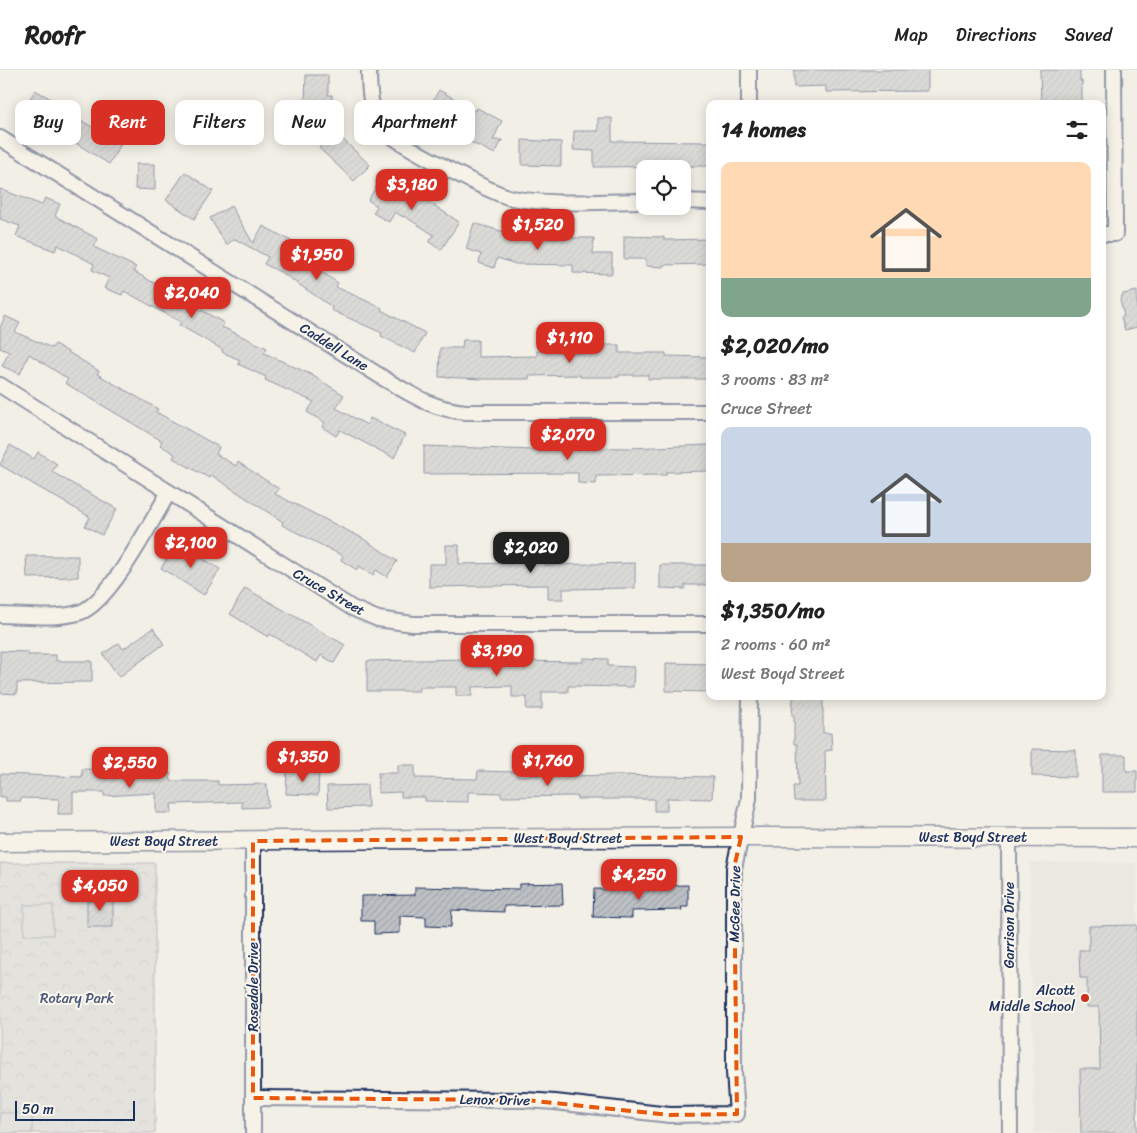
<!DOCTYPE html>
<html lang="en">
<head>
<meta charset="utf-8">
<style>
  body { margin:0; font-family:Sriracha,sans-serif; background:#f6f6f6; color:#222; height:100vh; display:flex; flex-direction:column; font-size:19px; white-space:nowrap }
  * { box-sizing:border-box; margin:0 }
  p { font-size:16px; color:#767676 }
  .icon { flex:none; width:28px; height:28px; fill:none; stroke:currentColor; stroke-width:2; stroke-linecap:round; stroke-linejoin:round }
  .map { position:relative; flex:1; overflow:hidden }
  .sheet { position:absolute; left:706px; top:30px; width:400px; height:600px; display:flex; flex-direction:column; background:#fff; border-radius:10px; box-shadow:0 2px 12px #0003 }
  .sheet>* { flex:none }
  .top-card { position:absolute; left:15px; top:30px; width:475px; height:45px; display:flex; gap:10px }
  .buttons { position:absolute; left:636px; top:90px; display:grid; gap:10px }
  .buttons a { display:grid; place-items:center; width:55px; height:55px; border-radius:10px; background:#fff; box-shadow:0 2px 12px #0003; font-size:25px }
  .scale { position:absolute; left:15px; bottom:12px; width:120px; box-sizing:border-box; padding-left:5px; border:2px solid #1b2f5e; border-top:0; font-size:14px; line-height:18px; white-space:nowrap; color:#1b2f5e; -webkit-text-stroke:4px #fbf7ec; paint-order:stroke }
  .price { position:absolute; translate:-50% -42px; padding:0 11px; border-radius:10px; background:#d93025; color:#fff; font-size:16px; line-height:32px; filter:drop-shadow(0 1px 2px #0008) }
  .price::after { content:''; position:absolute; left:50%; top:30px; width:15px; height:11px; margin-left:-8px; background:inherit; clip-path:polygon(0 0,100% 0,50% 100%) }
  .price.current { background:#222; color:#fff }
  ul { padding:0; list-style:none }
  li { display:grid; align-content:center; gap:10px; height:265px; padding:0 15px }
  li span { display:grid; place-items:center; height:155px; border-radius:10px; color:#555 }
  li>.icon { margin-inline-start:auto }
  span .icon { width:90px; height:90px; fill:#fffc; stroke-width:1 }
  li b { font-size:21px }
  h2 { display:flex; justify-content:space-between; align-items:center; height:60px; padding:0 15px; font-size:21px }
  .pill { padding:0 18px; border-radius:10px; background:#fff; box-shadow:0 2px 12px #0003; font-size:18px; line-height:45px }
  .pill.current { background:#d93025; color:#fff }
  header { display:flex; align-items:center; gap:30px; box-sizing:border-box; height:70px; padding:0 25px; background:#fff; border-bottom:1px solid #e0e0e0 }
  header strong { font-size:24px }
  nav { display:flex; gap:28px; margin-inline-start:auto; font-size:18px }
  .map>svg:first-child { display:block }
  .built { fill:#e2e1dc }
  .park { fill:url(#park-crowns); stroke:#768198 }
  .pitch { fill:#d2d3d2; stroke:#768198 }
  .building { fill:url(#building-hatch); stroke:#1b2f5e }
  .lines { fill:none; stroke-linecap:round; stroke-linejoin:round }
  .minor-casing { stroke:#1b2f5e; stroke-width:18 }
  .tertiary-casing { stroke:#1b2f5e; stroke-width:21 }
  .minor { stroke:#fbf7ec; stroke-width:14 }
  .tertiary { stroke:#fbf7ec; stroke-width:18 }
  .marked { fill:none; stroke:#e8590c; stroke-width:4; stroke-dasharray:10 6; stroke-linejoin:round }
  .poi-dot { fill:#c8321e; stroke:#fbf7ec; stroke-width:2 }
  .labels { text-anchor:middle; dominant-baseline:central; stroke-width:4; stroke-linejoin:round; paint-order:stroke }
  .street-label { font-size:14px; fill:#1b2f5e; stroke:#fbf7ec }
  .poi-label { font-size:14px; fill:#1b2f5e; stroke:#fbf7ec; text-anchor:end }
  .park-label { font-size:14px; fill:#49587b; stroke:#fbf7ec }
</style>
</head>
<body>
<header>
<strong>Roofr</strong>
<nav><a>Map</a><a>Directions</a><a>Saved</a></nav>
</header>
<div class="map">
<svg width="1137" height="1063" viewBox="0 0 1137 1063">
  <defs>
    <pattern id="park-crowns" width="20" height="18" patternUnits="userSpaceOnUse" patternTransform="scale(1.25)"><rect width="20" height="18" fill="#d2d3d2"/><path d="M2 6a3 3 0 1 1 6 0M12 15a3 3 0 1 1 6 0" fill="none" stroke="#b4b5b7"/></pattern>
    <pattern id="building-hatch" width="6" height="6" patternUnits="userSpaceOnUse" patternTransform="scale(1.25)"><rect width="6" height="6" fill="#bdc0c4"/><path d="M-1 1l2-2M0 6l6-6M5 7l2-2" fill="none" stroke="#a2a5ab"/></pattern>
  </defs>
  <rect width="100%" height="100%" fill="#f2efe6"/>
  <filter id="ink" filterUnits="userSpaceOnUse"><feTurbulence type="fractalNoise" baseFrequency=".02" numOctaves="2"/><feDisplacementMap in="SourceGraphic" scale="10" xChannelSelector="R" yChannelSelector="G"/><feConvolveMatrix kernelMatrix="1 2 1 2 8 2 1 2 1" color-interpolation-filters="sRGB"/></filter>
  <g filter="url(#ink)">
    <path class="built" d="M1030,792L1137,793V1063H1034Z"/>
    <rect class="park" x="0" y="793" width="155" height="270"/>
    <g class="pitch">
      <rect x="24" y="835" width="29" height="30"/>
      <rect x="0" y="1043" width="32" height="20"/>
    </g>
    <g class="building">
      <path d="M794,0H928V21L826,22V16L794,17Z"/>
      <path d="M1040,0H1080V11H1082V34H1041Z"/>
      <path d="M306,5H328V25H332V55L303,54L304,47H287L288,31H305Z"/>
      <path d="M35,20L67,38L65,41L121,74L109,94L74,72L76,69L23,41Z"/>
      <path d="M439,20L475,41L477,38L502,51L493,70H502L495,84L462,68L464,65L426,43Z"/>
      <path d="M598,48H612V71L710,72V96L594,97V81L573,80L574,61H598Z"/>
      <path d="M335,62L370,95L354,111L319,78Z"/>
      <path d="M522,70L561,72V96L522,95Z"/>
      <path d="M136,94H155V120L135,119Z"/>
      <path d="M185,102L213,121L194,149L166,130Z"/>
      <path d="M383,106L426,130L459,152L441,180L429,172L434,165L404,146L403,147L395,142L389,152L373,143L377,136L368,130Z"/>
      <path d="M0,119L42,135L45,128L60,134L55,146L98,169L94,177L136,197L133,201L224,253L222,257L267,278L264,283L310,304L344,325L336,338L367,355L370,348L405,365L394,388L340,360L336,366L322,357L325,353L307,342L314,332L265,310L266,307L238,294L240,290L222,282L223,280L179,255L181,252L124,221L122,225L104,218L109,208L92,200L94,194L58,175L55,181L16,166L20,156L0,149Z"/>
      <path d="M231,136L253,173L263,156L299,175L294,183L338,213L336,217L382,238L381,240L425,263L415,283L381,266L382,263L331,240L332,237L282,203L264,194L268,187L235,169L226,175L210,148Z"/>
      <path d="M474,153L524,168H594L593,184H612V204L573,203V195L516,194L497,188L494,198L479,193L481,184L466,179Z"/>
      <path d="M624,166L664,167V170L710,169V194L663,195V197L646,196V189H624Z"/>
      <path d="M1137,221V257L1125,260L1121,247L1124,246L1120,230L1123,224Z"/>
      <path d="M5,246L20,253L15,262L52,278L55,274L99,301L97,304L158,339L156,342L219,377L216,384L236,396L238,392L279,419L275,424L362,468L397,491L387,507L376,500L373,505L359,496L357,500L341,490L343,486L282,455L283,452L211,405L209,408L173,388L175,384L160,375L162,371L65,313L68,309L29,284L20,304L2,296L9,282L0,278V258Z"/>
      <path d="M463,270H478V287L537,286V281H570V283L595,284V275H619V283H666V286L710,287V309H648V305H619V307H580V305L529,306V309H483L439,307L440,278H462Z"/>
      <path d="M572,374V377L627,378L710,375V401L666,402V405L596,406V414L578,413V403L424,404V376L533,380V375Z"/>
      <path d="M10,375L34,389L38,382L57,394L52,402L117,439L102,465L85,456L90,447L0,395Z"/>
      <path d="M177,473L220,499L204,525L161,498Z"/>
      <path d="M446,475H459V494L514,493V480L545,481V495L635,493V518L563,519V529H548V515L429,517V494H446Z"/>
      <path d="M26,486H78V507L27,508Z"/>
      <path d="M660,495H708L707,515H685V519L660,518Z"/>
      <path d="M245,518L345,575L334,593L321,585L317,592L270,564L268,567L230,544Z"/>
      <path d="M153,558L164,574L119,607L103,584L119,573L123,579Z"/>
      <path d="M0,581L28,582V585H56V591H92V612L17,613V624L0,623Z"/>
      <path d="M583,588L608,589V596L634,597L633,617L568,616V622H542V639H526L527,627H512V616L472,617V626H456V617H419V621H367V591L467,589V597L512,596V591L583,592Z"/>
      <path d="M666,593L710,594V622L666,621Z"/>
      <path d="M793,626H823V663H831L832,680L825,681L826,731H794L793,716H798L797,674H794V646H792Z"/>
      <path d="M1032,679L1076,680V707L1032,706Z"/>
      <path d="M1102,685H1126V701H1137V722H1102Z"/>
      <path d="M398,695H415V708L477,709L478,701L517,702V706L567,704V706L615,705L713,707L712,729L667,728V741H654V729H577V726L501,727V723L468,722V732L425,731V727H401V722L378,723V703H398Z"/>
      <path d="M82,699L121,700V704L170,703L171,711H218V715L267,714L268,737L242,738V732L171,734L172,743H156V723L104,726V722H73V744H58L59,729L21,728V731H6V727H0V704L82,707Z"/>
      <path d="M287,701H319L318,725L286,724Z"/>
      <path d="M367,715L368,737L328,738L327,716Z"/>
      <path d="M562,813L563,835L504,836V842L452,840L451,857L426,856V847L400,846V863L374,864V851H361V826L415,825V817L519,819V814Z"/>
      <path d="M688,815V837H681L682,840L632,841V848L593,847L594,819L650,820L649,816Z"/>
      <path d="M92,826H108V831H113V857H87V831H92Z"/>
      <path d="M1137,855V1063H1081L1080,999H1100L1099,937H1087V908H1080L1079,880H1089V856Z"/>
    </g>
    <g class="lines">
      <g class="minor-casing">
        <g id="minor">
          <path d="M369,0C369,19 370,42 382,58C393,72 493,124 512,128C555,136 601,131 645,131"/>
          <path d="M749,34V0"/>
          <path d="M0,68L388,311C416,327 433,339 466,342H710"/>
          <path d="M682,131L710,132"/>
          <path d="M1102,164H1115L1114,0"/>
          <path d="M0,315L352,538L378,549L413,554H710"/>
          <path d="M0,545C24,545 58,550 81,542C111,530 151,452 169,422"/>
          <path d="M1009,768L1010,1063"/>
          <path d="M253,771V1063"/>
          <path d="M253,1028L525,1030L555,1032L670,1045L737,1044L734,1002V798L749,729L750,626"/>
        </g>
      </g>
      <g class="tertiary-casing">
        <path id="tertiary" d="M0,772L741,767L1137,768"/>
      </g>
      <use href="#minor" class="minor"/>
      <use href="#tertiary" class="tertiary"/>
    </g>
  </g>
  <path d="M0 0H1137V1063H0ZM741,767L734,798L737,1044L670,1045L525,1030L253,1028V771Z" fill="#f2efe6" fill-opacity=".55" fill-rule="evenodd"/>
  <path class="marked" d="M741,767L734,798L737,1044L670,1045L525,1030L253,1028V771Z"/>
  <circle class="poi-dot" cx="1085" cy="928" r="5"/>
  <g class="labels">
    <g class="street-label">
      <text transform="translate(334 277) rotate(32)">Caddell Lane</text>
      <text transform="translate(329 522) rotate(30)">Cruce Street</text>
      <text x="973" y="767">West Boyd Street</text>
      <text x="568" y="768">West Boyd Street</text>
      <text x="164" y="771">West Boyd Street</text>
      <text transform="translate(735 834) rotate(-89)">McGee Drive</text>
      <text transform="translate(1009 855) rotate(-90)">Garrison Drive</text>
      <text transform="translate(253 917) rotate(-90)">Rosedale Drive</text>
      <text transform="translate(495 1030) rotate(1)">Lenox Drive</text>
    </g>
    <g class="poi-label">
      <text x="1075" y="920">Alcott<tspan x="1075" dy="16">Middle School</tspan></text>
    </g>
    <g class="park-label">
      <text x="77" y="928">Rotary Park</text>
    </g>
  </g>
</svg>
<div class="buttons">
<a><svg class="icon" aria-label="locate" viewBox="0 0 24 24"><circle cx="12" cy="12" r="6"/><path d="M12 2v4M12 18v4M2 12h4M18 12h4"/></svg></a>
</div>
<div class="scale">50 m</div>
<b class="price" style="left:412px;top:141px">$3,180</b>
<b class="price" style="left:538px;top:181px">$1,520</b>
<b class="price" style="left:317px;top:211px">$1,950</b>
<b class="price" style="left:192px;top:249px">$2,040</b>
<b class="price" style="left:570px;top:294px">$1,110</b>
<b class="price" style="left:568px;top:391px">$2,070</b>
<b class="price" style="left:191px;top:499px">$2,100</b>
<b class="price current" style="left:531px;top:504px">$2,020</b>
<b class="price" style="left:497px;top:607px">$3,190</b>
<b class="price" style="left:303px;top:713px">$1,350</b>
<b class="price" style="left:548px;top:717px">$1,760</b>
<b class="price" style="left:130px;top:719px">$2,550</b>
<b class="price" style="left:639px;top:831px">$4,250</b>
<b class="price" style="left:100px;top:842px">$4,050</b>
<div class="top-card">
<a class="pill">Buy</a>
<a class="pill current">Rent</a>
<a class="pill">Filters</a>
<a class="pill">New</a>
<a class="pill">Apartment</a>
</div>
<section class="sheet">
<h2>14 homes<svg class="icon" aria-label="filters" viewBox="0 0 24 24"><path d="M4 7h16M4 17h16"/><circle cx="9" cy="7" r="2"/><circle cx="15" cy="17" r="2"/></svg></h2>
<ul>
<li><span style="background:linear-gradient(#ffd9b3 75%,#7fa58c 0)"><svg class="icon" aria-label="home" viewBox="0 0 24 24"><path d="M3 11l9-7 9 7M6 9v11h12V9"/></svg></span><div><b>$2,020/mo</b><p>3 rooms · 83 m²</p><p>Cruce Street</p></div></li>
<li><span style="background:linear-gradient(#c9d6e8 75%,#b9a48a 0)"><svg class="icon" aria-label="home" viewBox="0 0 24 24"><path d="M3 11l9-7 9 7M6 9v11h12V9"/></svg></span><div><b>$1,350/mo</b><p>2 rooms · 60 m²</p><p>West Boyd Street</p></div></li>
</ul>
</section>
</div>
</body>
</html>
